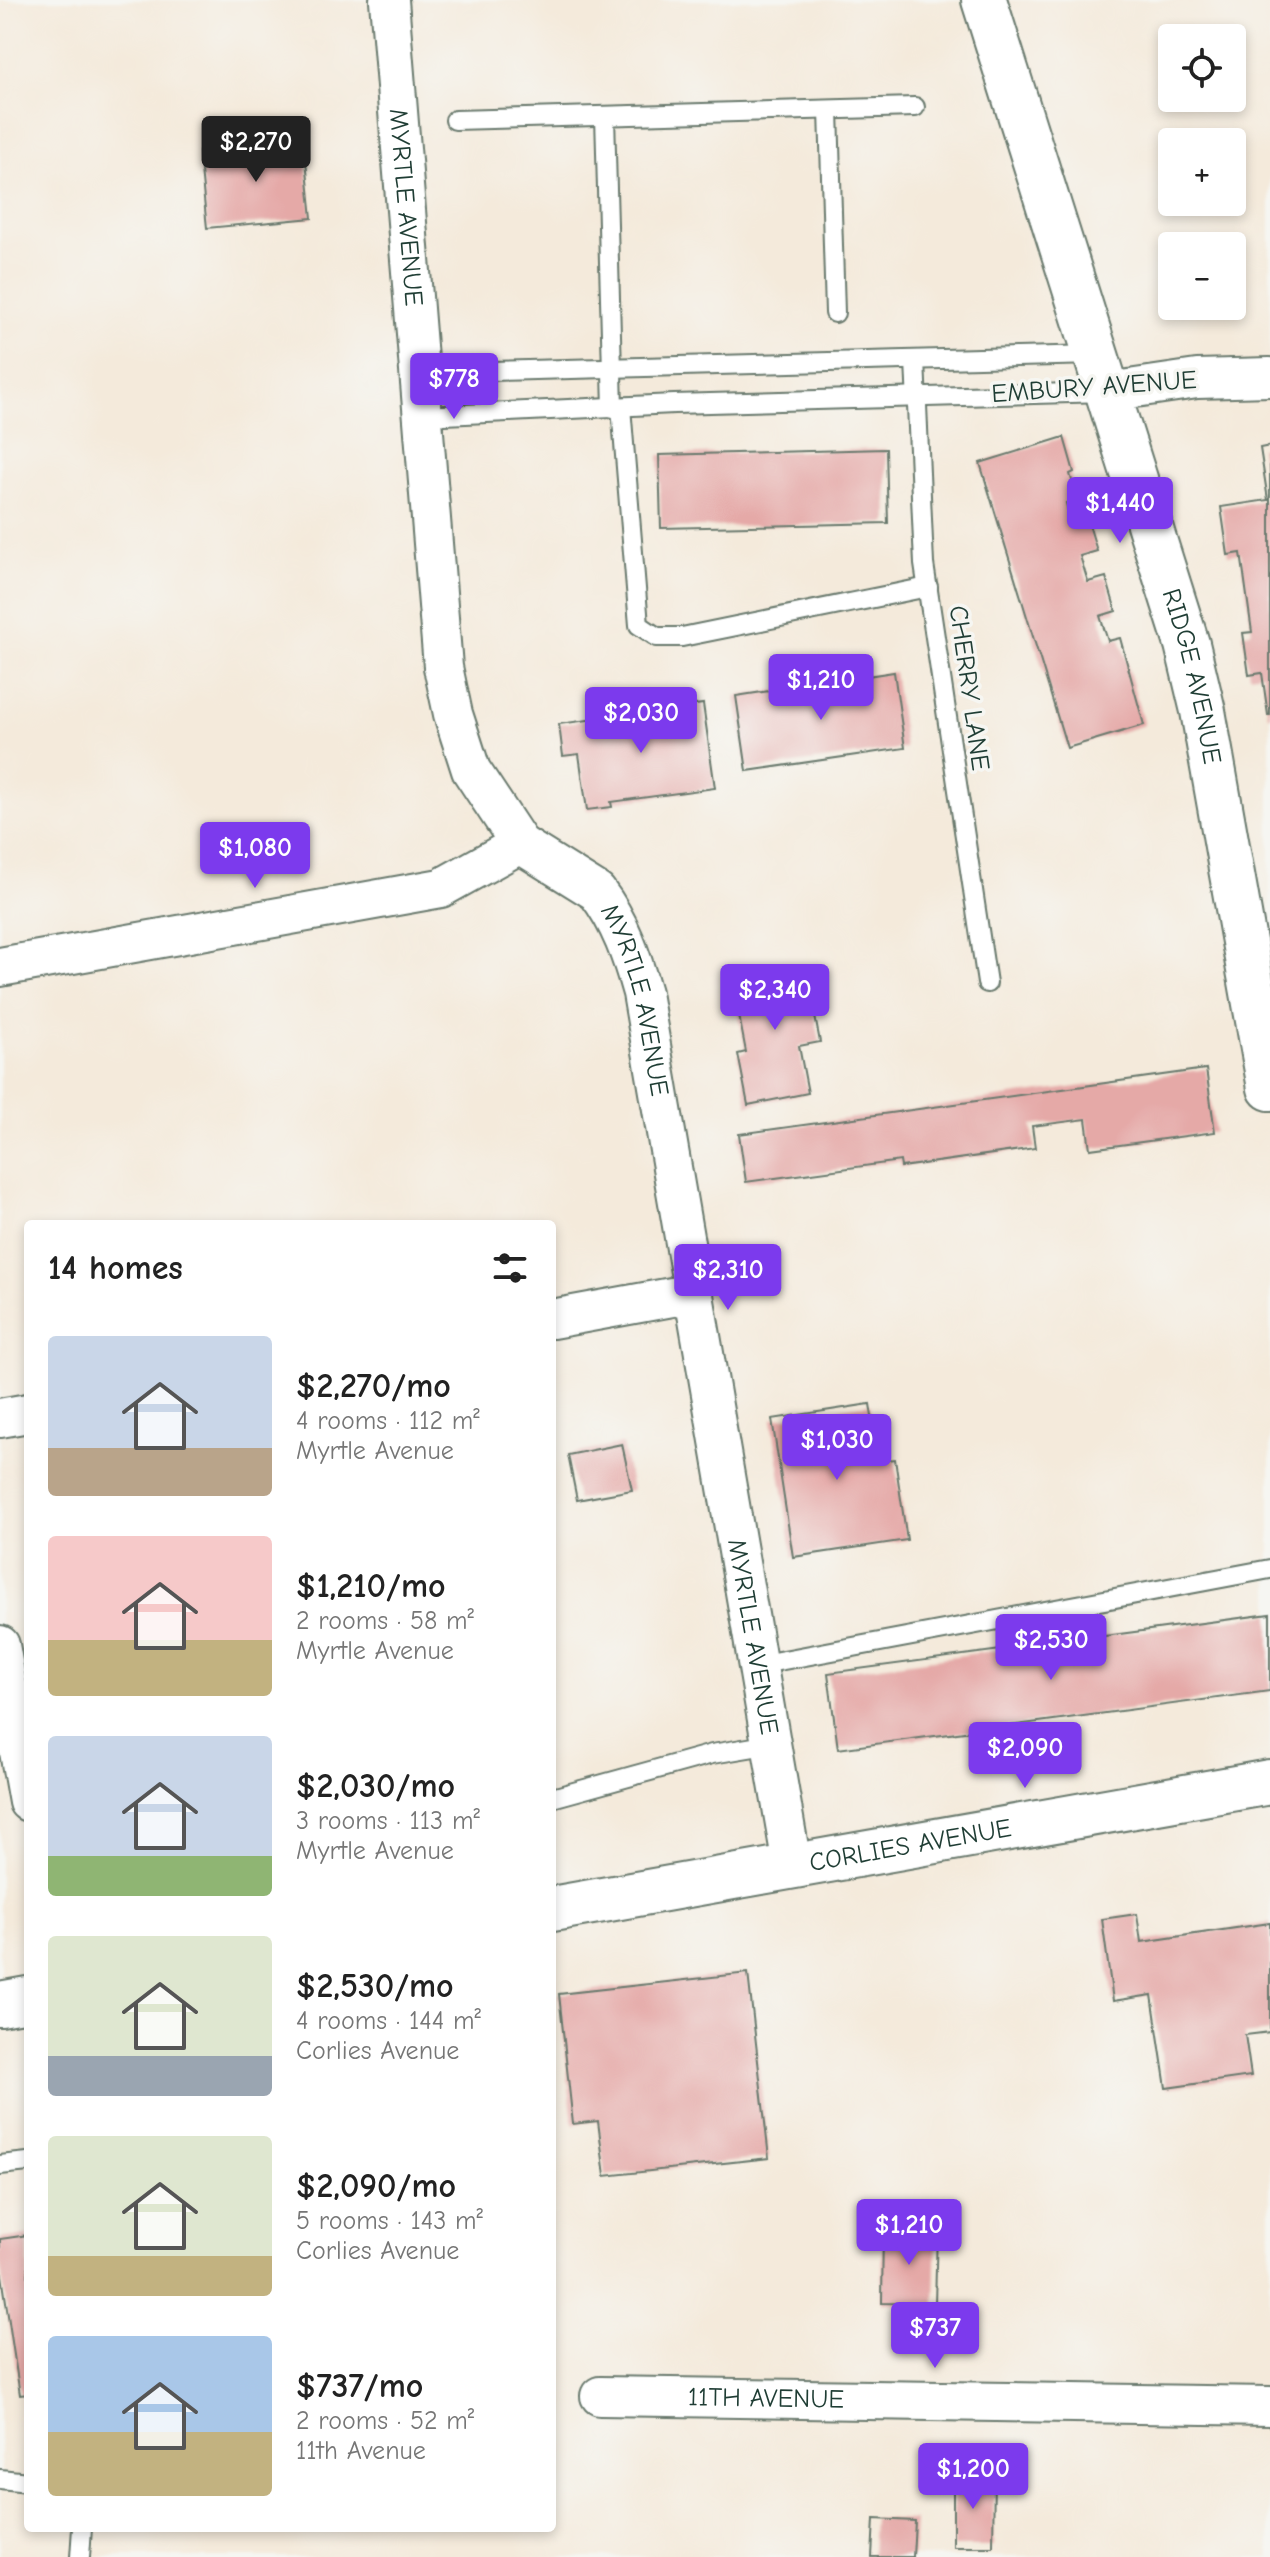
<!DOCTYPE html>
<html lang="en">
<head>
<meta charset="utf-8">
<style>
  body { margin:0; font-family:"Comic Neue",sans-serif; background:#f2f2f2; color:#222; height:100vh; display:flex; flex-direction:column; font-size:30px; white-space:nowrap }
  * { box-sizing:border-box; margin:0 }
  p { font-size:26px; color:#767676 }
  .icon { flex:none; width:44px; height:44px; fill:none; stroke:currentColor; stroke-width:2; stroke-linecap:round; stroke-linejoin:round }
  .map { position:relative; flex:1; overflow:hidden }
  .side { position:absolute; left:24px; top:1220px; width:532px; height:1312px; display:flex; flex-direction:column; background:#fff; border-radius:8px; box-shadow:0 4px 12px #0003 }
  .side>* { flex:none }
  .tools { position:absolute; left:1158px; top:24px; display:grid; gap:16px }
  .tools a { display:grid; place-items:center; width:88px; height:88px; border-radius:8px; background:#fff; box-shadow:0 4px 12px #0003; font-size:40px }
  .price { position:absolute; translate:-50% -68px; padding:0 18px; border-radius:8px; background:#7c3aed; color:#fff; font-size:26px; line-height:52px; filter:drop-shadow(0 2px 4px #0008) }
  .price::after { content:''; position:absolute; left:50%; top:48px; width:24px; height:18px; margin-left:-12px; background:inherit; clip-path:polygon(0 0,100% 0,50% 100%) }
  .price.on { background:#222; color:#fff }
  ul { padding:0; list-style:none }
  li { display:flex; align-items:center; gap:24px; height:200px; padding:0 24px }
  li span { display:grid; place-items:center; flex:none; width:224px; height:160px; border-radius:8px; color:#555 }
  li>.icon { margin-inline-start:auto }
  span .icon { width:96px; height:96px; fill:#fffc; stroke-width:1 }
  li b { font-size:34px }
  h2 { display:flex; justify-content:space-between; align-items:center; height:96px; padding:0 24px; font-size:34px }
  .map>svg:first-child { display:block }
  .building { fill:#e5a9a7 }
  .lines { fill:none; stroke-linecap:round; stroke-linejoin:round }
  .service-casing { stroke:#6a7a6e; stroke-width:22 }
  .minor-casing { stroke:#6a7a6e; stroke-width:42 }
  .tertiary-casing { stroke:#6a7a6e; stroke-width:48 }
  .secondary-casing { stroke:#6a7a6e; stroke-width:48 }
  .service { stroke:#fff; stroke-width:18 }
  .minor { stroke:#fff; stroke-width:38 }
  .tertiary { stroke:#fff; stroke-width:44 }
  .secondary { stroke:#fff; stroke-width:44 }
  .labels { text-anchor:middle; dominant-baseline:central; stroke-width:7; stroke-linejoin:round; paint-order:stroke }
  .street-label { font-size:26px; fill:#1f3d34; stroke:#f6f6f2 }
</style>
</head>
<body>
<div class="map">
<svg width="1270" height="2557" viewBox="0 0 1270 2557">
  <rect width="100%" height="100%" fill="#f6f6f2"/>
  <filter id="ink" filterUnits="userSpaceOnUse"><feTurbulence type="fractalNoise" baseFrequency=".0125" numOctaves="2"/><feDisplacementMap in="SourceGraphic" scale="16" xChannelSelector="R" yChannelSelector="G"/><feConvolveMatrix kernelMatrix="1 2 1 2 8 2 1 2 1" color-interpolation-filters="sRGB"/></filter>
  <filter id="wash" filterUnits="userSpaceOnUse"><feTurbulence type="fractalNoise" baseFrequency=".006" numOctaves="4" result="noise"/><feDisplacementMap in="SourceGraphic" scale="32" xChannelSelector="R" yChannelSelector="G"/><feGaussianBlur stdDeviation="1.8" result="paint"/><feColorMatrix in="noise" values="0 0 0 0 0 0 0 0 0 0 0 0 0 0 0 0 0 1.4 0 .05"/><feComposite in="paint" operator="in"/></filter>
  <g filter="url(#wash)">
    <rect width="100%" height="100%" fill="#f4eadb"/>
    <g id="blocks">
      <g class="building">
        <path d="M304,141L312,218L207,228L199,151Z"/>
        <path d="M1064,437L1074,472L1070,474L1078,500L1066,503L1071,523L1087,518L1097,551L1080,556L1088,582L1106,577L1116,611L1100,616L1108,641L1120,638L1144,725L1067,748L980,463Z"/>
        <path d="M1270,446V715H1268L1262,673L1249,675L1243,633L1252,632L1241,553L1228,555L1221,507L1268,500L1260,448Z"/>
        <path d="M886,449L888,523L661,528L659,455Z"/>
        <path d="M894,672L905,748L747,771L736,696Z"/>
        <path d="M703,704L715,788L611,802L612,807L587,810L579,754L563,756L559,724Z"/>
        <path d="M805,965L820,1042L799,1046L808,1093L748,1105L738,1054L746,1052L732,979Z"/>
        <path d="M1206,1069L1215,1132L1090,1149L1086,1119L1032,1126L1035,1148L901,1167L900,1161L746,1182L739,1134Z"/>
        <path d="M870,1404L879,1461L895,1459L907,1540L793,1557L772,1419Z"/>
        <path d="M622,1444L632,1490L577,1500L568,1455Z"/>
        <path d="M1270,1614V1691L838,1749L828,1673Z"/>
        <path d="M1137,1914L1141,1942L1270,1923V2032L1245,2035L1251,2076L1166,2088L1152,1995L1113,2001L1102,1919Z"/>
        <path d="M748,1973L769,2158L605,2176L598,2121L573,2124L559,1994Z"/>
        <path d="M883,2230L937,2231L935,2304L882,2303Z"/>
        <path d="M28,2235V2394L20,2395L0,2262V2239Z"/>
        <path d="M953,2475H994L993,2547H953Z"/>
        <path d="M874,2519L915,2521L913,2557H872Z"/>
      </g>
    </g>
  </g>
  <g filter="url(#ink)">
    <use href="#blocks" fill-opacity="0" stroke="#6a7a6e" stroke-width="2"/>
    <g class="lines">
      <g class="service-casing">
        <g id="service">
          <path d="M829,110L835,313"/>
          <path d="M605,116L613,408"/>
          <path d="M455,120L915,107"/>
          <path d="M915,360L924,564L987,983"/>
          <path d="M419,373L1096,355"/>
          <path d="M621,407L639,625L657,637H682L928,587"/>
          <path d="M423,416L674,404L1107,392"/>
          <path d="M757,1665L1270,1569"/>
          <path d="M552,1798L712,1754L772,1744"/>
          <path d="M0,2165L28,2162"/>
          <path d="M0,2479L28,2482"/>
          <path d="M80,2557L82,2528"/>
        </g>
      </g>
      <g class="minor-casing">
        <g id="minor">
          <path id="s1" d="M389,0L443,667L453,714L471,770L520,844L597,892C620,922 632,957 642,993L792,1865"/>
          <path d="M1108,392L1197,379L1270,377"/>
          <path d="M0,967L441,888L520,844"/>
          <path d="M552,1319L694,1293"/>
          <path d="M0,1418L28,1413"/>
          <path d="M0,1645L28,1802"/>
          <path id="s2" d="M600,2396L1270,2406"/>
        </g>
      </g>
      <g class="tertiary-casing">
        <g id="tertiary">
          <path id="s3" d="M984,0L1187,644L1203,711L1270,1088"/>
        </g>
      </g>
      <g class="secondary-casing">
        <g id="secondary">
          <path id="s4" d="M552,1909L1270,1782"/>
          <path d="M0,2004L28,1999"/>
        </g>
      </g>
      <use href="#service" class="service"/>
      <use href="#minor" class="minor"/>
      <use href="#tertiary" class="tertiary"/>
      <use href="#secondary" class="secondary"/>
    </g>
  </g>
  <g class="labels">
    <g class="street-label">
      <text stroke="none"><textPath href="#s1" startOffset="208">MYRTLE AVENUE</textPath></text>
      <text transform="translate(1094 387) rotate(-4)">EMBURY AVENUE</text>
      <text stroke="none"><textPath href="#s3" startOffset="708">RIDGE AVENUE</textPath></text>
      <text transform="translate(969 688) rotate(82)">CHERRY LANE</text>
      <text stroke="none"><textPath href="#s1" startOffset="1072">MYRTLE AVENUE</textPath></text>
      <text stroke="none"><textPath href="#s1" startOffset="1720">MYRTLE AVENUE</textPath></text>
      <text stroke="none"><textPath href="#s4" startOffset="364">CORLIES AVENUE</textPath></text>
      <text stroke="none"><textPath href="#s2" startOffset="166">11TH AVENUE</textPath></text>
    </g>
  </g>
</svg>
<div class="tools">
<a><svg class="icon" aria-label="locate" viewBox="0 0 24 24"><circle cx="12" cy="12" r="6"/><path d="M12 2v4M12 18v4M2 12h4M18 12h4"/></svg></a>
<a>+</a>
<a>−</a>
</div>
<b class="price on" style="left:256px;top:184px">$2,270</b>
<b class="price" style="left:454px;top:421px">$778</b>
<b class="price" style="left:1120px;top:545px">$1,440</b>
<b class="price" style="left:821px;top:722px">$1,210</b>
<b class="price" style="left:641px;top:755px">$2,030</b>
<b class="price" style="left:255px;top:890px">$1,080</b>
<b class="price" style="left:775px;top:1032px">$2,340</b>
<b class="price" style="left:728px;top:1312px">$2,310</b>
<b class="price" style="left:837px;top:1482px">$1,030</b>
<b class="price" style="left:1051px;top:1682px">$2,530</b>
<b class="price" style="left:1025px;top:1790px">$2,090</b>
<b class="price" style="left:909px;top:2267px">$1,210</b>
<b class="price" style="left:935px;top:2370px">$737</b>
<b class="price" style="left:973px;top:2511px">$1,200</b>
<section class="side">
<h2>14 homes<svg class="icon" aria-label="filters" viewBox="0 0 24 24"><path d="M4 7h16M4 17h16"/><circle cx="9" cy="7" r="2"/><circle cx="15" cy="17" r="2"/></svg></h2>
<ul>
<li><span style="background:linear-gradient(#c9d6e8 70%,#b9a48a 0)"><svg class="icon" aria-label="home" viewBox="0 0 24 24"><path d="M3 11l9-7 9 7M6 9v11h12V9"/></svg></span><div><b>$2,270/mo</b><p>4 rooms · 112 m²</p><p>Myrtle Avenue</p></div></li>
<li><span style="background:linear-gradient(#f6c9c9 65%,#c2b280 0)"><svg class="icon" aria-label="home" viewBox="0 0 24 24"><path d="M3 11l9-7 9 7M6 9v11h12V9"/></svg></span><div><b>$1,210/mo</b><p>2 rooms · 58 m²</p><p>Myrtle Avenue</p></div></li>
<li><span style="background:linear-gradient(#c9d6e8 75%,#8fb573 0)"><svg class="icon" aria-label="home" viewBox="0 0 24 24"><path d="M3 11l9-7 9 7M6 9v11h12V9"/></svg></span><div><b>$2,030/mo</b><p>3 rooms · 113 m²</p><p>Myrtle Avenue</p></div></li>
<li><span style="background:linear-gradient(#dfe7d0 75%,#9aa5b1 0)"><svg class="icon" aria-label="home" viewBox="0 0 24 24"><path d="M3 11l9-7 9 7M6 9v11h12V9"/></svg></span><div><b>$2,530/mo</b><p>4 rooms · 144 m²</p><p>Corlies Avenue</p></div></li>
<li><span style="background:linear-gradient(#dfe7d0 75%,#c2b280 0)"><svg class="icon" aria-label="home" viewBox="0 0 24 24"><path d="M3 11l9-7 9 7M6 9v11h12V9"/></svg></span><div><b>$2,090/mo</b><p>5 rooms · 143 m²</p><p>Corlies Avenue</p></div></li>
<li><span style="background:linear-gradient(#a9c7e8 60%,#c2b280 0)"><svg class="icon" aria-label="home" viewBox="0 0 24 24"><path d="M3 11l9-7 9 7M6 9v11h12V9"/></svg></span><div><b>$737/mo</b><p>2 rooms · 52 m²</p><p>11th Avenue</p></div></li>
</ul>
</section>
</div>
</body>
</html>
